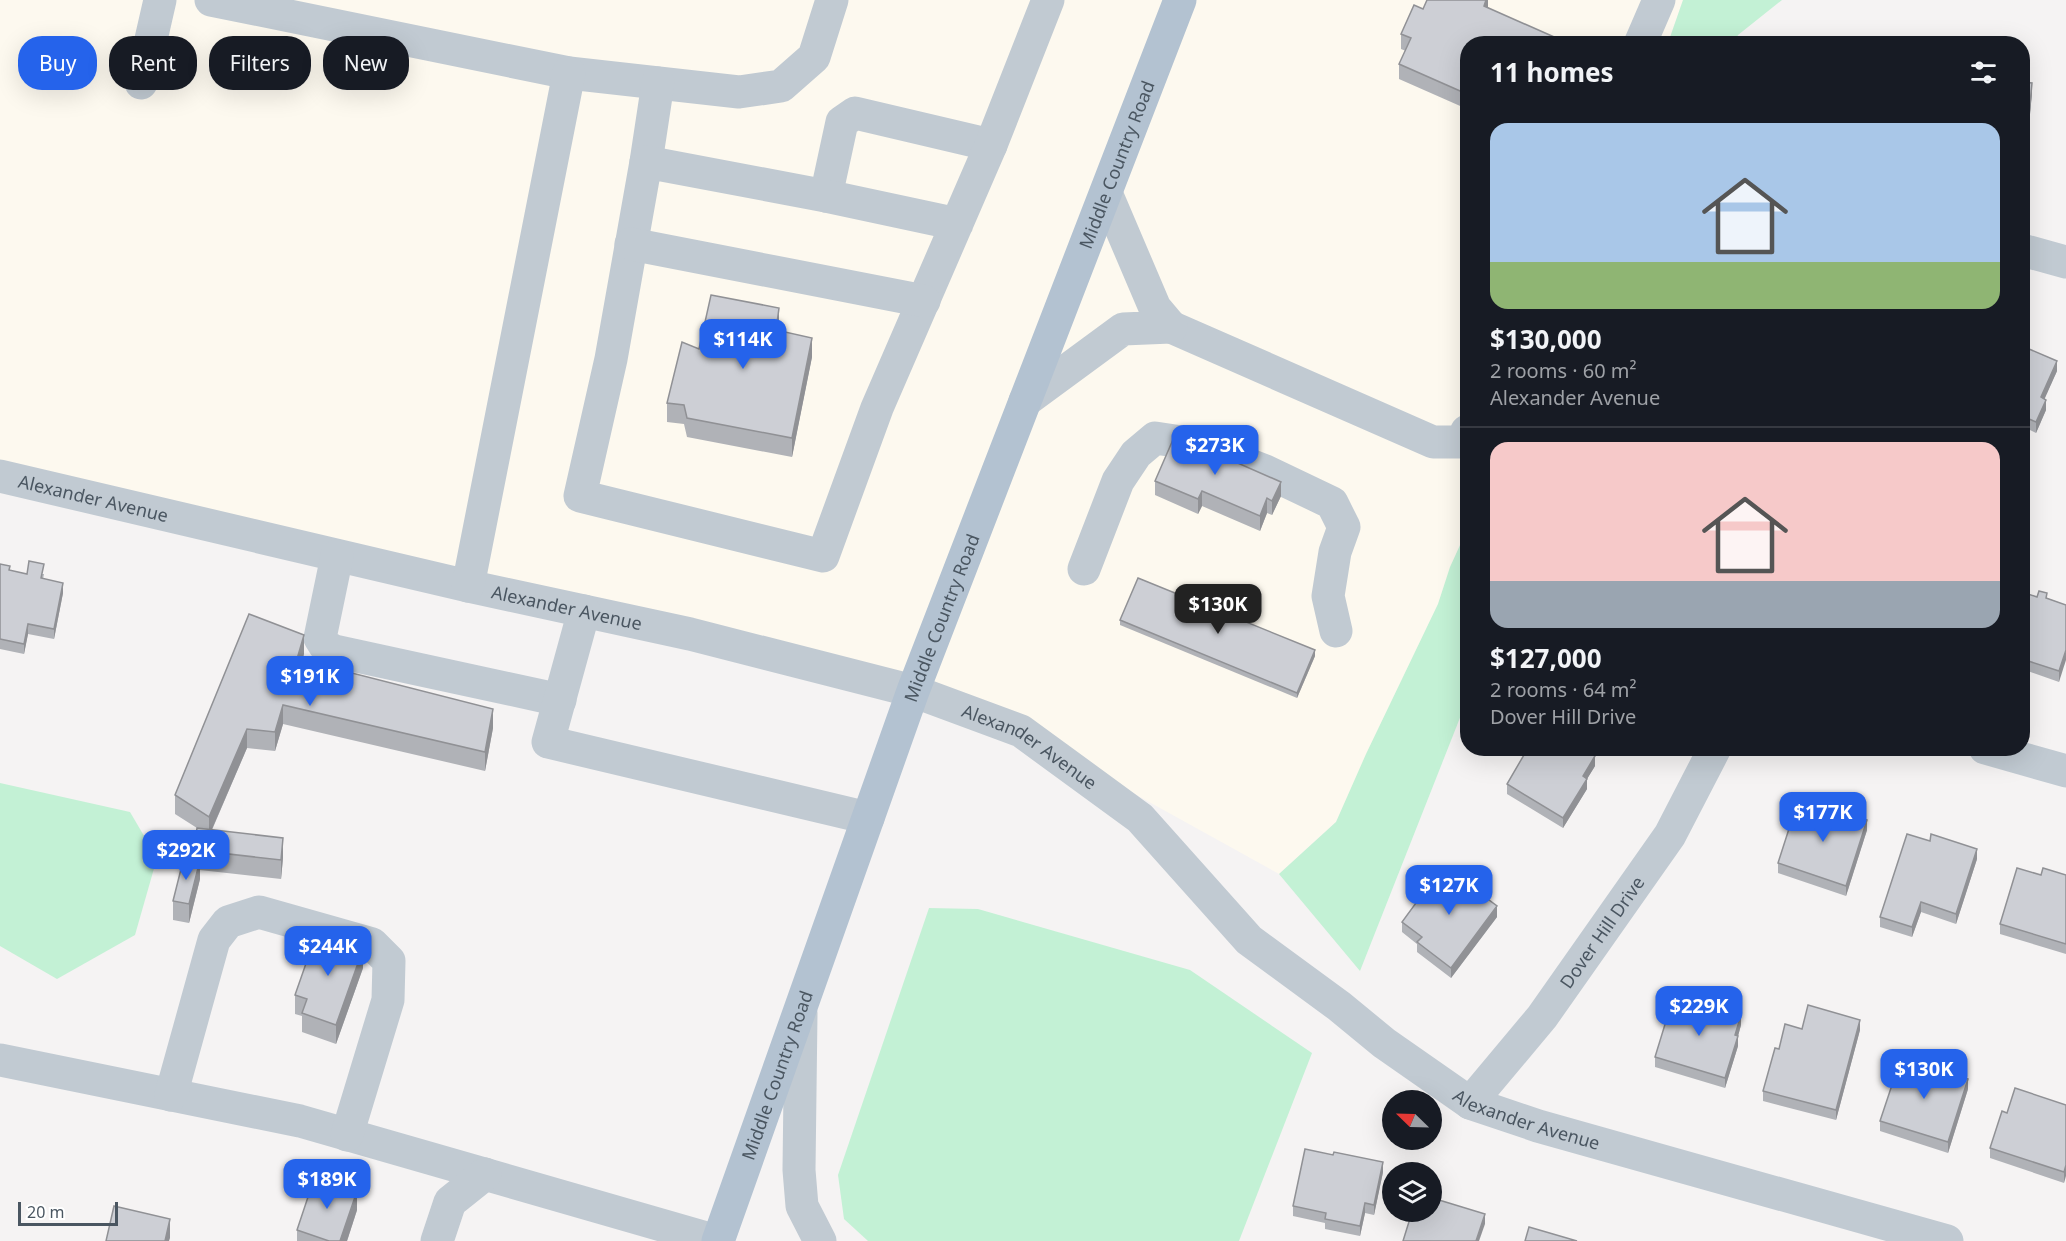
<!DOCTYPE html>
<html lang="en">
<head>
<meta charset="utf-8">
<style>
  body { margin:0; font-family:"Noto Sans",sans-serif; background:#20242c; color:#f1f3f6; height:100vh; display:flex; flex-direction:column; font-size:22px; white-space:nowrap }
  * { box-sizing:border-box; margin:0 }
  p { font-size:20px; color:#9ea1a6 }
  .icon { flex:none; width:33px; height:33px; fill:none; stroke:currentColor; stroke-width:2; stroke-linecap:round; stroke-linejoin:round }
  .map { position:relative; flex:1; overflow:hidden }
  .side { position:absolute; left:1460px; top:36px; width:570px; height:720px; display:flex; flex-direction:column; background:#171b24; border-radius:24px; box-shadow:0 6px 24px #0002 }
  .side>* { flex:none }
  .banner { position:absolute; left:18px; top:36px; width:570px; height:54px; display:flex; gap:12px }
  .needle { width:39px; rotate:293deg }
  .buttons { position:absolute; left:1382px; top:1090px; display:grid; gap:12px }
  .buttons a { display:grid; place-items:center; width:60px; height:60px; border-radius:50%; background:#171b24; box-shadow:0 6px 24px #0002; font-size:30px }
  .scale { position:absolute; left:18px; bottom:15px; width:100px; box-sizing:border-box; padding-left:6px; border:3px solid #4a5661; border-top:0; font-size:16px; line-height:21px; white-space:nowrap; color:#4a5661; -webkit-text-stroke:4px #fff; paint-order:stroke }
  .price { position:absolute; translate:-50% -51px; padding:0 14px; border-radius:12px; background:#2563eb; color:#fff; font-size:20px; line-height:39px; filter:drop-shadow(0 2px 3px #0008) }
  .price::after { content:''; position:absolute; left:50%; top:36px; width:18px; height:14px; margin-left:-9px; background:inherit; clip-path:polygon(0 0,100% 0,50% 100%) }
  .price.current { background:#222; color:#fff }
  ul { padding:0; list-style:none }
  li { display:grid; align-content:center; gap:12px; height:318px; padding:0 30px }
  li+li { border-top:2px solid #363941 }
  li span { display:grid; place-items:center; height:186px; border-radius:18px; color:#555 }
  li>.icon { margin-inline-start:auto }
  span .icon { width:108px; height:108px; fill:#fffc; stroke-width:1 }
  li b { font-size:26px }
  h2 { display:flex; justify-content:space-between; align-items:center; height:72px; padding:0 30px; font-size:26px }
  .pill { padding:0 21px; border-radius:24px; background:#171b24; box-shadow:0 6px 24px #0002; font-size:21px; line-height:54px }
  .pill.current { background:#2563eb; color:#fff }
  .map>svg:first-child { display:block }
  .commercial { fill:#fdf9ef }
  .green { fill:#c3f1d5 }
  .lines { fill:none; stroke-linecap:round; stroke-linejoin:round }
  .minor { stroke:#c1cad2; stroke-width:33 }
  .major { stroke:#b3c2d1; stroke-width:33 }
  .wall { fill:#b0b2b7 }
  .shaded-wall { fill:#909195 }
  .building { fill:#cdcfd5; stroke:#909195; stroke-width:1.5 }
  .labels { text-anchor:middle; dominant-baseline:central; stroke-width:4.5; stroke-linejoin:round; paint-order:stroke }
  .street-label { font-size:18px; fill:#4a5661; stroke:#fff }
</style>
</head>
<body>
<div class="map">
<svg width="2066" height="1241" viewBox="0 0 2066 1241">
  <rect width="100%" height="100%" fill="#f5f3f3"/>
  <path class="commercial" d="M0,0H1683L1668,43L1467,44V525L1438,604L1336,822L1279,874L1021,731L0,476Z"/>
  <g class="green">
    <path d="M1683,0H1782L1738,35L1734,43H1668Z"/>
    <path d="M1467,530V700L1360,971L1279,874L1336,822L1366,754L1438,604L1450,567Z"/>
    <path d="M0,783L130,812L157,858L135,935L57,979L0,946Z"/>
    <path d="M929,908L978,909L1190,970L1312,1053L1239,1241H868L844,1219L838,1175Z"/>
  </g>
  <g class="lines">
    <g class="minor">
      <path d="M211,0L569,73L739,92L781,86L814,57L832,0"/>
      <path d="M1640,44L1659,0"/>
      <path d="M141,83L160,0"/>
      <path d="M646,162L658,83"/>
      <path d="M826,196L842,122L855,113L991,145"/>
      <path d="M957,224L826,196L646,162L611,359L580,496L823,556L877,408L991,145L1048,0"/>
      <path d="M631,244L924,301"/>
      <path d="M2022,250L2066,262"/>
      <path d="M1171,327L1433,442H1461L1467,431"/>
      <path d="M1025,401L1123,329L1171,327L1155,308L1106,193"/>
      <path id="s1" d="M0,476L468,586L690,634L913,691L1021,731L1140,818L1249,940L1339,1006L1384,1043L1470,1103L1538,1126L1947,1241"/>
      <path d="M337,556L320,638L325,646L334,651L560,700"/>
      <path d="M1084,569L1118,481L1136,454L1155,438L1195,444L1265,471L1332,503L1344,527L1335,552L1328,596L1336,631"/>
      <path d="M468,586L569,73"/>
      <path d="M584,611L548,742L868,818"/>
      <path d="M1985,748L2066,771"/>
      <path d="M801,1013L799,1170L802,1206L820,1241"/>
      <path d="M0,1060L300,1121L717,1241"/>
      <path d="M171,1095L214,940L228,922L259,912L372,944L389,961L388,1000L347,1135"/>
      <path id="s2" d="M1470,1103L1542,1017L1670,835L1715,748"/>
      <path d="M437,1241L450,1202L485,1174"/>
    </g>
    <path class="major" id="s3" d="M718,1241L913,691L1180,0"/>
  </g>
  <g class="wall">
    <path d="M1488,0L1467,44V109L1399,79V64L1406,51L1401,49V34L1423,9Z"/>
    <path d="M2022,82L2032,93L2026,156H2022Z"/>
    <path d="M779,327L778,331L812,357L792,457L687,437L684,424L667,422V403L699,349Z"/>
    <path d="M2022,353L2057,371L2044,399L2046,410L2036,433L2022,426Z"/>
    <path d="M1220,455L1281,496L1272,515L1267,513L1260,531L1202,506L1198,514L1155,495V481Z"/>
    <path d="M0,564L10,571L27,574H44L43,579L63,593L54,639L28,634L24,654L0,649Z"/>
    <path d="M2022,592L2037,597L2047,598L2066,605L2059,682L2022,669Z"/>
    <path d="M1120,620L1315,656L1297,698L1120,625Z"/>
    <path d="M304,654L302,660L493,728L485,771L283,724L275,751L247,748L212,830L283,858L281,879L200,870V879L189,923L173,920V901L194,859V850L197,828L175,814V795Z"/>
    <path d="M1595,766L1587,779V789L1563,828L1507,794V784Z"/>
    <path d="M1819,811L1867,830L1846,896L1778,873V863Z"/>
    <path d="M1977,859L1956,924L1921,912L1912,937L1880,927V917Z"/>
    <path d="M2041,875H2066V954L2000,934V924Z"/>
    <path d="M1497,917L1451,978L1417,952V944L1402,932V922Z"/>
    <path d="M363,968L336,1044L302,1032V1016L295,1014V995Z"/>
    <path d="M1741,1025L1738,1036V1046L1725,1088L1655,1067V1057Z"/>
    <path d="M1802,1029L1860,1030L1836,1120L1763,1101V1091L1779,1049Z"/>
    <path d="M1968,1089L1948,1153L1880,1131V1121Z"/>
    <path d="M2066,1105L2064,1183L1990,1158V1148L2007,1113Z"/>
    <path d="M1383,1172L1374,1215L1365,1213L1360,1236L1325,1229V1223L1293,1216V1206Z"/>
    <path d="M357,1210L347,1241H297V1230Z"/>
  </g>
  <g class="shaded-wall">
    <path d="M1486,0H1488V10L1484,6Z"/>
    <path d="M2032,83V93L2026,156V146Z"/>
    <path d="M779,308V327L776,349V330Z"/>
    <path d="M812,338V357L792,457V438Z"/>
    <path d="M2057,361V371L2041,407V397Z"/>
    <path d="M2046,400V410L2036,433V422Z"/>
    <path d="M1281,482V496L1272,515V501Z"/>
    <path d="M1202,491V506L1198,514V499Z"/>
    <path d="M1267,498V513L1260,531V516Z"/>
    <path d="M63,583V593L54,639V629Z"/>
    <path d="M28,624V634L24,654V644Z"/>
    <path d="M304,635V654L297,678V659Z"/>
    <path d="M1315,650V656L1297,698V693Z"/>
    <path d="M2066,650V660L2059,682V671Z"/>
    <path d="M283,705V724L275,751V732Z"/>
    <path d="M493,709V728L485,771V752Z"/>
    <path d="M247,729V748L209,836V817Z"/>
    <path d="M1595,756V766L1587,779V789L1563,828V818L1583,776Z"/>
    <path d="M1867,820V830L1846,896V886Z"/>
    <path d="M283,838V858L281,879V860Z"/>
    <path d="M1977,849V859L1956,924V914Z"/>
    <path d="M200,860V879L189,923V904Z"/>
    <path d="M1921,902V912L1912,937V927Z"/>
    <path d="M1497,906V917L1451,978V968Z"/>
    <path d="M363,949V968L336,1044V1025Z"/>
    <path d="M1741,1015V1025L1738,1036V1046L1725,1088V1078L1735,1035Z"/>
    <path d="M1860,1020V1030L1836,1120V1110Z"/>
    <path d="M1968,1079V1089L1948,1153V1142Z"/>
    <path d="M1383,1162V1172L1374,1215V1205Z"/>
    <path d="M2066,1165V1176L2064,1183V1172Z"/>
    <path d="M357,1191V1210L347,1241H340Z"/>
    <path d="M1365,1203V1213L1360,1236V1226Z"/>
    <path d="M1485,1214V1224L1479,1241H1476Z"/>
    <path d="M170,1219V1238L169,1241H165Z"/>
  </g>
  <g class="building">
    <path d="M1427,0H1486L1484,6L1570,44H1467V94L1399,64L1411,38L1401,34L1414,5L1423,9Z"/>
    <path d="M2022,82L2032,83L2026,146L2022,145Z"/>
    <path d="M711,295L779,308L776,330L812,338L792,438L687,418L684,405L667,403L682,342L699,349Z"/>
    <path d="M2029,349L2057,361L2041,397L2046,400L2036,422L2022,416V353L2026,355Z"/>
    <path d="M1175,435L1194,443L1196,438L1220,448L1217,454L1281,482L1272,501L1267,498L1260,516L1202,491L1198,499L1155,481Z"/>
    <path d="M29,561L44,564L41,578L63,583L54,629L28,624L24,644L0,639V564L10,566L9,570L27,574Z"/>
    <path d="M1138,578L1315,650L1297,693L1120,620Z"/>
    <path d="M2039,591L2047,593L2046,598L2066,605V650L2059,671L2022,659V592L2037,597Z"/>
    <path d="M249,614L304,635L297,659L493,709L485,752L283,705L275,732L247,729L209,817L175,795Z"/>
    <path d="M1528,748H1582L1595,756L1583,776L1587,779L1563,818L1507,784Z"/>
    <path d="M1797,804L1819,811L1822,805L1867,820L1846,886L1778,863Z"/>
    <path d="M197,828L283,838L281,860L194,850Z"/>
    <path d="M1907,834L1930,841L1931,834L1977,849L1956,914L1921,902L1912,927L1880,917Z"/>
    <path d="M184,857L200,860L189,904L173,901Z"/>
    <path d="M1443,866L1497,906L1451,968L1417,942L1422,937L1402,922Z"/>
    <path d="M2017,868L2041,875L2043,868L2066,875V944L2000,924Z"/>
    <path d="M317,932L363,949L336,1025L302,1013L307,999L295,995Z"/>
    <path d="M1674,995L1741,1015L1735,1035L1738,1036L1725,1078L1655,1057Z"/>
    <path d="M1808,1005L1860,1020L1836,1110L1763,1091L1775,1048L1779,1049L1785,1024L1802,1029Z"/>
    <path d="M1901,1058L1968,1079L1948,1142L1880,1121Z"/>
    <path d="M2015,1088L2066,1105V1165L2064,1172L1990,1148L2002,1111L2007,1113Z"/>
    <path d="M1305,1149L1333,1155L1334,1152L1383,1162L1374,1205L1365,1203L1360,1226L1325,1219L1326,1213L1293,1206Z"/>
    <path d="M315,1176L357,1191L340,1241H329L297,1230Z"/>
    <path d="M1439,1200L1485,1214L1476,1241H1403L1412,1212H1431V1205L1437,1207Z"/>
    <path d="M114,1206L170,1219L165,1241H106Z"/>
    <path d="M1529,1227L1577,1241H1525Z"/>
  </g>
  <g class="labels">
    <g class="street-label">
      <text stroke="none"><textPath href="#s3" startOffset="1148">Middle Country Road</textPath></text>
      <text stroke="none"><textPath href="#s1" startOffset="96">Alexander Avenue</textPath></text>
      <text stroke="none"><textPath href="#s1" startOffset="582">Alexander Avenue</textPath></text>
      <text stroke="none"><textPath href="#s3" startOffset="662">Middle Country Road</textPath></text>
      <text stroke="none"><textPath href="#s1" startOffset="1068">Alexander Avenue</textPath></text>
      <text stroke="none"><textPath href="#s2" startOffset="216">Dover Hill Drive</textPath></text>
      <text stroke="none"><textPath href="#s3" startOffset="176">Middle Country Road</textPath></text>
      <text stroke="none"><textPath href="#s1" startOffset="1698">Alexander Avenue</textPath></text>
    </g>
  </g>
</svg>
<div class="buttons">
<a><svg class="needle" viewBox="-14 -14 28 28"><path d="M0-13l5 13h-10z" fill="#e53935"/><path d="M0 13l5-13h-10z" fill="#9ea1a6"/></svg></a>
<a><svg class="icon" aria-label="layers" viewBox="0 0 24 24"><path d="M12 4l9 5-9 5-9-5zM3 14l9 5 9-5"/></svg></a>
</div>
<div class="scale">20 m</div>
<b class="price" style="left:743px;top:370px">$114K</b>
<b class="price" style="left:1215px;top:476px">$273K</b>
<b class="price current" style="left:1218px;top:635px">$130K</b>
<b class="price" style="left:310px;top:707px">$191K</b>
<b class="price" style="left:1823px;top:843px">$177K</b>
<b class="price" style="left:186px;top:881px">$292K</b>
<b class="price" style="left:1449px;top:916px">$127K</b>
<b class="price" style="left:328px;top:977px">$244K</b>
<b class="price" style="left:1699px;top:1037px">$229K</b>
<b class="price" style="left:1924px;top:1100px">$130K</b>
<b class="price" style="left:327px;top:1210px">$189K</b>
<div class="banner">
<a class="pill current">Buy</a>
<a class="pill">Rent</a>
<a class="pill">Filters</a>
<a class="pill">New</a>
</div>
<section class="side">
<h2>11 homes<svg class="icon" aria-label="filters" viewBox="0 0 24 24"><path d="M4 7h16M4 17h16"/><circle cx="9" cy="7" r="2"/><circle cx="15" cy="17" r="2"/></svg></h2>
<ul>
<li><span style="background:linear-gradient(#a9c7e8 75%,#8fb573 0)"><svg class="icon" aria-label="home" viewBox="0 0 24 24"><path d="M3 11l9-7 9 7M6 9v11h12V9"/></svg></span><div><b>$130,000</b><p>2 rooms · 60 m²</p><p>Alexander Avenue</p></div></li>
<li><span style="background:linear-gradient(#f6c9c9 75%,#9aa5b1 0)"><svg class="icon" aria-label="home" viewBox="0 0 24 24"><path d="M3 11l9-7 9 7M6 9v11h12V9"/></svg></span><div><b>$127,000</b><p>2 rooms · 64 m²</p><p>Dover Hill Drive</p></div></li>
</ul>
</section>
</div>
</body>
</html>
